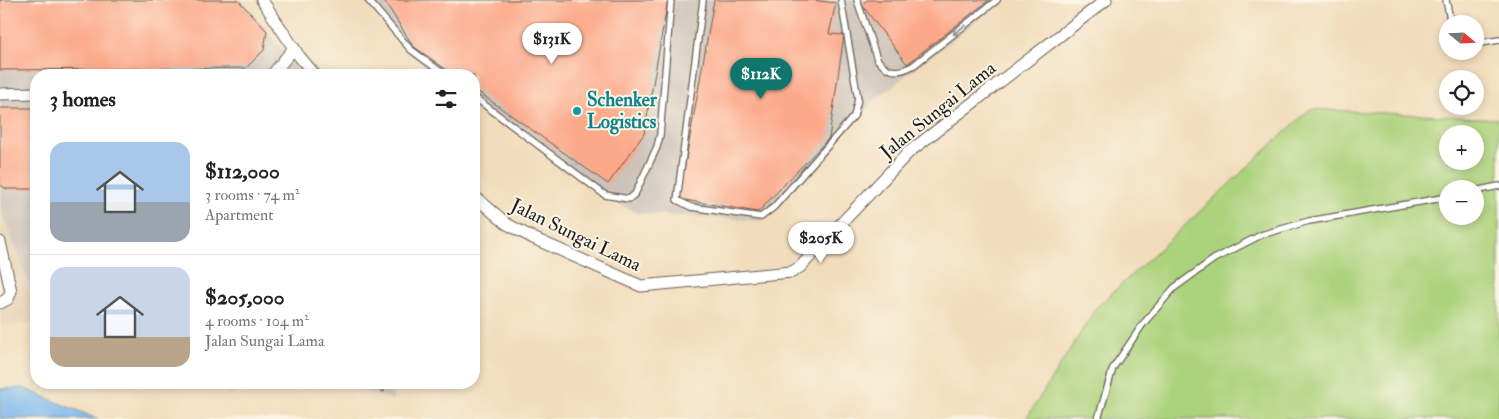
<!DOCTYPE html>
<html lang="en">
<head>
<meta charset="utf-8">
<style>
  body { margin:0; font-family:"IM FELL Double Pica",serif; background:#f6f6f6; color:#222; height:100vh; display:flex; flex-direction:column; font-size:19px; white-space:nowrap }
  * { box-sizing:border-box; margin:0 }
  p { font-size:16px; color:#767676 }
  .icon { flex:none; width:28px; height:28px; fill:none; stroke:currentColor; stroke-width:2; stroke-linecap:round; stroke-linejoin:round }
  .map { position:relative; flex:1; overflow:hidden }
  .sheet { position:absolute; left:30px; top:69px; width:450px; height:320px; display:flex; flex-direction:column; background:#fff; border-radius:20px; box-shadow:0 2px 8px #0003 }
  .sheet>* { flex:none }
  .needle { width:32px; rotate:109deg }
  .tools { position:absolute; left:1439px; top:15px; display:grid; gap:10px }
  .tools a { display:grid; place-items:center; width:45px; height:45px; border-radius:50%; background:#fff; box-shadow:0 2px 8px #0003; font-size:25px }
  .price { position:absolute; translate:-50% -42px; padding:0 11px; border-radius:18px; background:#fff; color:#222; font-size:16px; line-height:32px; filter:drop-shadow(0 1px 2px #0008) }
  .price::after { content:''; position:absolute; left:50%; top:30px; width:15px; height:11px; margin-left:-8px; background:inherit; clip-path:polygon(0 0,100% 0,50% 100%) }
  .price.active { background:#0f766e; color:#fff }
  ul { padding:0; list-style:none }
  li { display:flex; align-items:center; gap:15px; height:125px; padding:0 20px }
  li+li { border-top:1px solid #e0e0e0 }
  li span { display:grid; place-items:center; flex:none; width:140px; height:100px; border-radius:15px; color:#555 }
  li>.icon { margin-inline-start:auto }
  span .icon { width:60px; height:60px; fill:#fffc; stroke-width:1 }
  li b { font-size:21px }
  h2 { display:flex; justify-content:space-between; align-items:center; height:60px; padding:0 20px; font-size:21px }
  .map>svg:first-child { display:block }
  .built { fill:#e6d0b5 }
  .industrial { fill:#ccc2b9 }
  .green { fill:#abd27c; stroke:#64774c; fill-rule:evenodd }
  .water { fill:#7bb8ed; stroke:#4c6a84 }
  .building { fill:#fca98a }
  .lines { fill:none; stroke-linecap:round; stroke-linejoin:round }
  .lane-casing { stroke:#675f54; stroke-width:8 }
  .street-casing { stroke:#675f54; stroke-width:13 }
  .lane { stroke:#fff; stroke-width:5.5 }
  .street { stroke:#fff; stroke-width:11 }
  .oneway { stroke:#999 }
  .culture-dot { fill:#0f9aa8; stroke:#fcf5e5; stroke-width:2 }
  .labels { text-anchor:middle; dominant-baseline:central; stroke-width:4; stroke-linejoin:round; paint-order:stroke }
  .culture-label { font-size:19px; font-weight:bold; fill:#0d838f; stroke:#fcf5e5; text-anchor:start }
  .street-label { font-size:19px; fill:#1c1c1c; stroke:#fcf5e5 }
</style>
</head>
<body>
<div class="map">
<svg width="1499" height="419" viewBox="0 0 1499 419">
  <rect width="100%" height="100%" fill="#fcf5e5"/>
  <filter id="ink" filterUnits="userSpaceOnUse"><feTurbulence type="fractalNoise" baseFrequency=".02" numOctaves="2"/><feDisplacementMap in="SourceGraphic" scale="10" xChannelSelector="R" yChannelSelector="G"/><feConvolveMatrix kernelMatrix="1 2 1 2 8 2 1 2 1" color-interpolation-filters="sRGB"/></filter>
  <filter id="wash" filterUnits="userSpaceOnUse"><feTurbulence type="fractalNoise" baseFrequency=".0096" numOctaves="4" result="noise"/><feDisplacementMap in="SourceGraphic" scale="20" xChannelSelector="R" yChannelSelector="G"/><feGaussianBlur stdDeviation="1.12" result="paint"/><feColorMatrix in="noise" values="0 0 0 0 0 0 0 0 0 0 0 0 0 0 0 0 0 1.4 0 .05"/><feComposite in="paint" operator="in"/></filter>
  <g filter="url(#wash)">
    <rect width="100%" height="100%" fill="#f1dcbb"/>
    <path class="built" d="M0,206L36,303V324L0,326Z"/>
    <g class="industrial">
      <path d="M0,0H242L302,75H36V303L0,206Z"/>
      <path d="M364,0H1003L872,102L782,201L762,221L637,213L613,201L474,101V75H438L412,56Z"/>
      <path d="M200,383V382L262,383L231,394Z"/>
      <path d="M338,383H393V400Z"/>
    </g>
    <path class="green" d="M1310,109L1499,119V419H1026L1096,308ZM1448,134H1475V161H1448ZM1448,189H1475V216H1448Z"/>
    <path class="water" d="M23,388L98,419H0V389Z"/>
    <g id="blocks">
      <g class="building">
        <path d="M0,0H238L267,31L264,50L246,68L0,70Z"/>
        <path d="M384,0H668L644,134L608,184L474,89V75H454L413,46Z"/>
        <path d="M714,0H812L836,3L829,34L844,35L829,138L758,212L679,199Z"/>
        <path d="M867,0H989L907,64L862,5Z"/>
        <path d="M0,108H36V189H7L0,185Z"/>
        <path d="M358,382H384V392L358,383Z"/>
      </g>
    </g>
  </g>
  <g filter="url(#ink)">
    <use href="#blocks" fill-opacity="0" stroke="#675f54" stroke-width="1"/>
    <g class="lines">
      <g class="lane-casing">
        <g id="lane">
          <path d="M368,0L410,49L445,75"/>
          <path d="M703,0L677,200L691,207L761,217L774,207L854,116L858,99L841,0"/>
          <path d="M857,0L877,59C887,73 899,74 914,65L997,0"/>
          <path d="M1446,0L1451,24"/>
          <path d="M1475,44L1499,40"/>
          <path d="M474,97L605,195L629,199L635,194L657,147L660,135L671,0"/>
          <path d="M1475,191L1499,186"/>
          <path d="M1098,419L1113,368L1143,324L1174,288L1214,259L1261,235L1309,221L1448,197"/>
        </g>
      </g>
      <g class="street-casing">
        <g id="street">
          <path d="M262,0L299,56L315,75"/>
          <path d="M272,75L294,48"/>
          <path d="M0,94L36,93"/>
          <path d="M474,196L507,224L533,238L641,286L792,272L800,267L909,152L1106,0"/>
          <path d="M0,242L11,291L8,299L0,303"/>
        </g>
      </g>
      <use href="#lane" class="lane"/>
      <use href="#street" class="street"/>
    </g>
    <defs><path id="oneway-shaft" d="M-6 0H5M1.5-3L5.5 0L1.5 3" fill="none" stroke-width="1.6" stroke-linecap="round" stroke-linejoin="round" transform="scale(1.25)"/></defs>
    <use class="oneway" href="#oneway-shaft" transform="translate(959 30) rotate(142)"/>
  </g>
  <circle class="culture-dot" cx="577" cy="111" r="5"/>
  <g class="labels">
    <g class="culture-label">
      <text x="587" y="100">Schenker<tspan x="587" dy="22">Logistics</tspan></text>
    </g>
    <g class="street-label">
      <text transform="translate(938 110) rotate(-39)">Jalan Sungai Lama</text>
      <text transform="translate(576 235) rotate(26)">Jalan Sungai Lama</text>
    </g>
  </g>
</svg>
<div class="tools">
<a><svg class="needle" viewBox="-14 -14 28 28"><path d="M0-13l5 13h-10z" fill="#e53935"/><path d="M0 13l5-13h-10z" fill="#767676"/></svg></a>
<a><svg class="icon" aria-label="locate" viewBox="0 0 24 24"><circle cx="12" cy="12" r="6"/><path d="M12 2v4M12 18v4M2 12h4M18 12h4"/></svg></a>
<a>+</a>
<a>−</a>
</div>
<b class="price" style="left:552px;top:65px">$131K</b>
<b class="price active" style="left:761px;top:100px">$112K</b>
<b class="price" style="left:821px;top:264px">$205K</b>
<section class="sheet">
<h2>3 homes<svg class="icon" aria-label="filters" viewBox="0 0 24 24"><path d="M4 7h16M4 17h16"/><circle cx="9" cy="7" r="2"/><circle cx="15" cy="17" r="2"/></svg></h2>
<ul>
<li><span style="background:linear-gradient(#a9c7e8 60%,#9aa5b1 0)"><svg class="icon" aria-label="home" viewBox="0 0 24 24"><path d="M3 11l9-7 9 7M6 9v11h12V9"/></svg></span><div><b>$112,000</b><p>3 rooms · 74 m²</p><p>Apartment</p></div></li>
<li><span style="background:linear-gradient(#c9d6e8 70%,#b9a48a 0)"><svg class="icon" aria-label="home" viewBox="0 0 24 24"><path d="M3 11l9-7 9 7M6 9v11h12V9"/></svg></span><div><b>$205,000</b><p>4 rooms · 104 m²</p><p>Jalan Sungai Lama</p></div></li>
</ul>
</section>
</div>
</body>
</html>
